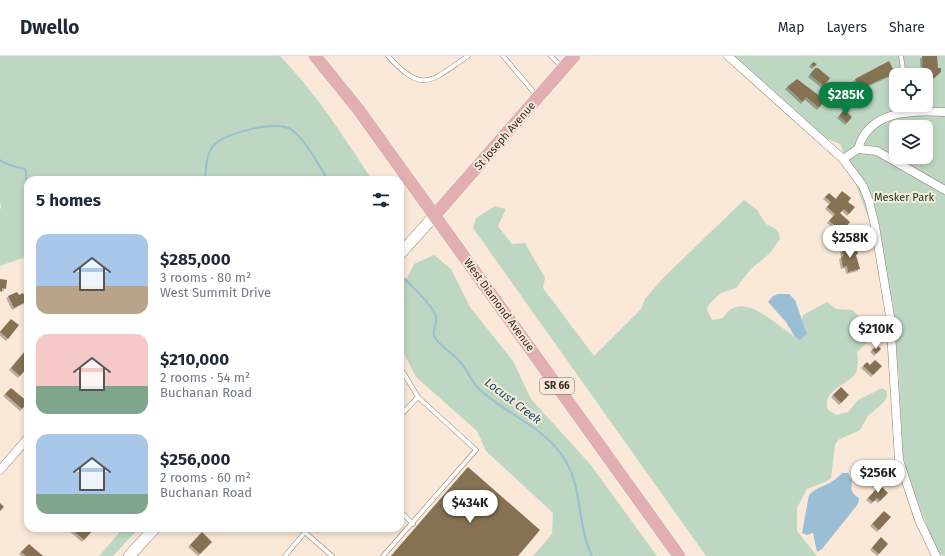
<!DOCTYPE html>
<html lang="en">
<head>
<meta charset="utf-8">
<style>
  body { margin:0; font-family:"Fira Sans",sans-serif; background:#f6f6f7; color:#1f2937; height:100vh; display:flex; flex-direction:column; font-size:15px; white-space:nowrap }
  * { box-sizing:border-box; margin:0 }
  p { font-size:13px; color:#747a83 }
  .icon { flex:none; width:22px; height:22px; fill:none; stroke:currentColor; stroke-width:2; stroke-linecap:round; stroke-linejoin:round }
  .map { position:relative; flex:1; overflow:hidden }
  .panel { position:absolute; left:24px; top:120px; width:380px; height:356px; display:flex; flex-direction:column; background:#fff; border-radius:12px; box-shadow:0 2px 6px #0003 }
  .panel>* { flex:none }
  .fabs { position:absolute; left:889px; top:12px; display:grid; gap:8px }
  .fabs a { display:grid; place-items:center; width:44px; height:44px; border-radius:8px; background:#fff; box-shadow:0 2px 6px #0003; font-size:20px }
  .price { position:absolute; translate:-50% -34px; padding:0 9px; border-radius:14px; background:#fff; color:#222; font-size:13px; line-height:26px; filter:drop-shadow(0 1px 2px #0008) }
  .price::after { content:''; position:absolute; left:50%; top:24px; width:12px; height:9px; margin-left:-6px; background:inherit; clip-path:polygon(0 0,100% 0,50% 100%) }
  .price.on { background:#0b8043; color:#fff }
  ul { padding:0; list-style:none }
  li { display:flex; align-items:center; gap:12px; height:100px; padding:0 12px }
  li span { display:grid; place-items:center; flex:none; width:112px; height:80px; border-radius:12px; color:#555 }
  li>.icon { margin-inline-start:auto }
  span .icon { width:48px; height:48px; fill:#fffc; stroke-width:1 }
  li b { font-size:17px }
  h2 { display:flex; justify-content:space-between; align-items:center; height:48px; padding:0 12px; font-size:17px }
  header { display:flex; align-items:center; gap:24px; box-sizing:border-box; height:56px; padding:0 20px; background:#fff; border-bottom:1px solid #e0e1e3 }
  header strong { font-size:19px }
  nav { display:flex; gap:22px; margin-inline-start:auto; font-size:14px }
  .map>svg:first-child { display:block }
  .green { fill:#bdd7c2; fill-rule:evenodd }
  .water { fill:#9abfd5 }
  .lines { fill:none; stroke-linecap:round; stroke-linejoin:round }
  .stream { stroke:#9abfd5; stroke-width:2 }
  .building { fill:#867153; filter:url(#shadow) }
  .lane-casing { stroke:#8c7e6e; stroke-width:5 }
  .street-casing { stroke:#8c7e6e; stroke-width:9 }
  .secondary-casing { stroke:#8c7e6e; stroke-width:12 }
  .primary-casing { stroke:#fff; stroke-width:14 }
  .lane { stroke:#fff; stroke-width:4 }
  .street { stroke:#fff; stroke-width:8 }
  .secondary { stroke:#fff; stroke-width:11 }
  .primary { stroke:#e2afb0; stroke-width:13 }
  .labels { text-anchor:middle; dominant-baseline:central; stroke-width:4; stroke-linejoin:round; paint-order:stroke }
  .shield { fill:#fae9d8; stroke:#70665d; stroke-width:1 }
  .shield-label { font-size:10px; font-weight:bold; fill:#352e28 }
  .street-label { font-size:11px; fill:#352e28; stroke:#fae9d8 }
  .park-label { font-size:11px; fill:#043b18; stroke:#fae9d8 }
  .water-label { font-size:12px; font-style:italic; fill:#0f5271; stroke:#fae9d8 }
</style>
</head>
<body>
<header>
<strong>Dwello</strong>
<nav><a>Map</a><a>Layers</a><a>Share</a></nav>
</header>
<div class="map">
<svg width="945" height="500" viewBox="0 0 945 500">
  <defs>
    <filter id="shadow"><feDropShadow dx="-2" dy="2" stdDeviation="0" flood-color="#0004"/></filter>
  </defs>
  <rect width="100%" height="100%" fill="#fae9d8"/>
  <g class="green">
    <path d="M0,0H280C316,37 344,81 372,124H28V200L0,210V154L1,151L0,145Z"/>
    <path d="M734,0H945V500L938,498L903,408L905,406L902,399L899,321L894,289L896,274L893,248L885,220L882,197L840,88L825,82ZM896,19H926V49H896ZM896,71H926V101H896Z"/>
    <path d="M744,144L757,154L766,168L776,173L779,177L780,183L770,197L751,213L736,232L721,237L709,248L707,254L712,264L723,262C742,230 778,272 800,284L805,272L802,264L803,259L827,246L836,253L852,254L873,273L870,284L857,296C858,303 859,312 855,318C846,330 821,335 828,354L837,359L848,356L858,344L882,332L887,335V341L884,346L868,360L860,374L838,384L835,389L831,422L827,425L807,433L797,452V475L817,500H706L473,172L476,162L495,150L506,153L498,170L512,188L525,187L545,222L543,232L594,300L641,253L645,243L663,222Z"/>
    <path d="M434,199L451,213L470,251L513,305L531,343L590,408L657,500H533L552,478L553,457L486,395L477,375L416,321L400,290V223L407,222L414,208Z"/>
    <path d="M117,472H139L113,500H99L119,477L116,474Z"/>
  </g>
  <g class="water">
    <path d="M778,238H789L795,244L807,278L800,284L795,281L786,266L768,246L773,240Z"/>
    <path d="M842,417H848L852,425C851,434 851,437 859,442L858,448L822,493L817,496L813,477L807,479L802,477L809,439C819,429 831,430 842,417Z"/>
  </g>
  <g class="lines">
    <g class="stream">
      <path d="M0,104C6,110 18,110 26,114V157L28,158"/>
      <path d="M205,124C206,112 206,98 214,89C226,76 277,64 292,74C306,84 319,110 328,124"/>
      <path d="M400,219C408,226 433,250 436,260C438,268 430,277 436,283C442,292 453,297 460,306C467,313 470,323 477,331C504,358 545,370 565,404C583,433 577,470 592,500"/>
    </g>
  </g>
  <g class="building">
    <path d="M922,0H937L938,12H941V16L934,22H930L923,17Z"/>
    <path d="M889,5L895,17L860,33L855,23Z"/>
    <path d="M813,6L817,8L814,11L811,9Z"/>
    <path d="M815,12H818L830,22L824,30L810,19Z"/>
    <path d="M797,23L825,44L819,52L806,41L803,46L787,31Z"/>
    <path d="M844,54L852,61L847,67L839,60Z"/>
    <path d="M842,135L851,142L848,146L855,151L849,158L844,153L840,157L850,166L842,175L829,165L835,158L827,151L831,146L825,141L829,137L836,143Z"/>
    <path d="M856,190L858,198L856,199L860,213L848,216L847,210L843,211L841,201L843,200L842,194Z"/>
    <path d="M0,223L7,224L6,233L2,232V236L0,235Z"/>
    <path d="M17,236L19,239L23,237L27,245L14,252L8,240Z"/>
    <path d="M11,263L19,269L8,283L0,276Z"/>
    <path d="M877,289L881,293L876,298L872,294Z"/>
    <path d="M26,294L28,311L20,320L11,312Z"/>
    <path d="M875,304L882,310L873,319L863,310L867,306L870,309Z"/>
    <path d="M841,331L849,339L841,347L833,339Z"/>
    <path d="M11,332L28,346L22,353L5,338Z"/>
    <path d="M468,411L540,474L518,500H391Z"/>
    <path d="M876,415L882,421L875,429L869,423Z"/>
    <path d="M880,429L888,437L880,445L877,442L873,446L868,442Z"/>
    <path d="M0,447L4,451L0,455Z"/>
    <path d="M884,455L891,461L879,474L872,468Z"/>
    <path d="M70,472H95L84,484Z"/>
    <path d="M202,476L212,486L200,498L190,489Z"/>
    <path d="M881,481L888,488L879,498L872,492Z"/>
    <path d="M29,488L43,500H26L21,496Z"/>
  </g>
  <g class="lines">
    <g class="lane-casing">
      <g id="lane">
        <path d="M388,0C423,39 431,25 468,0"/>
        <path d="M503,0L537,40"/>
        <path d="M551,0L562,11"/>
        <path d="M901,0L904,19"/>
        <path d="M914,49L915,55"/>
        <path d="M400,311L418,341"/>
        <path d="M400,455L413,468"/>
        <path d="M300,472L332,500"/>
        <path d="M285,500L305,476L306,472"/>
        <path d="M383,500L476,394L418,341L400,360"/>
      </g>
    </g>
    <g class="street-casing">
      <g id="street">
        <path d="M728,0L843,103L863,130L869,145L875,170L890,260L899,404L919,464L936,500"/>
        <path d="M858,93C869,54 912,54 945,56"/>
        <path d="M843,103L858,93L877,95L945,134"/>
        <path d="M0,414L28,382"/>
      </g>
    </g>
    <g class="secondary-casing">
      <g id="secondary">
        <path d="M400,198L435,159"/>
        <path d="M129,500L155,472"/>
      </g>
    </g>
    <g class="primary-casing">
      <g id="primary">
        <path d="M315,0L358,53L679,500"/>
        <path d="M435,159L574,0"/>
      </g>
    </g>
    <use href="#lane" class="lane"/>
    <use href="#street" class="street"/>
    <use href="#secondary" class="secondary"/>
    <use href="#primary" class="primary"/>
  </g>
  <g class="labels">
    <rect class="shield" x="540" y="322" width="34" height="16" rx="3"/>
    <g class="shield-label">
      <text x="557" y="330">SR 66</text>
    </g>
    <g class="street-label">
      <text transform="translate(505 80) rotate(-49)">St Joseph Avenue</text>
      <text transform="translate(499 249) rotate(54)">West Diamond Avenue</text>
    </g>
    <g class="park-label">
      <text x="904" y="141">Mesker Park</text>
    </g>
    <g class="water-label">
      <text transform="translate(513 345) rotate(37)">Locust Creek</text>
    </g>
  </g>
</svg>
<div class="fabs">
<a><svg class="icon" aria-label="locate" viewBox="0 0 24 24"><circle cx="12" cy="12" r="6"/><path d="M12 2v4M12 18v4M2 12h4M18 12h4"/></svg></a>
<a><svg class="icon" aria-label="layers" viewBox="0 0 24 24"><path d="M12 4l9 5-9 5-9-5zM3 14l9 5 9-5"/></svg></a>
</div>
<b class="price on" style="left:846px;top:60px">$285K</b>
<b class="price" style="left:850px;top:203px">$258K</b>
<b class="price" style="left:876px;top:294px">$210K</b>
<b class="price" style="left:878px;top:438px">$256K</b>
<b class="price" style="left:470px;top:468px">$434K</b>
<section class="panel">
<h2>5 homes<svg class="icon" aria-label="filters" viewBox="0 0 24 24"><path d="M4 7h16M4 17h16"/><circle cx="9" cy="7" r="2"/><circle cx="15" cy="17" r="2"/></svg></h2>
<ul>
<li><span style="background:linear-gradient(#a9c7e8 65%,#b9a48a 0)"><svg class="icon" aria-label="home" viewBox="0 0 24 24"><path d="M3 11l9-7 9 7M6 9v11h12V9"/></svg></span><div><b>$285,000</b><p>3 rooms · 80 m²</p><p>West Summit Drive</p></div></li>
<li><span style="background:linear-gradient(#f6c9c9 65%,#7fa58c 0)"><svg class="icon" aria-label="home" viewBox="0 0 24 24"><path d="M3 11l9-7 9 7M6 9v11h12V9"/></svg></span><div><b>$210,000</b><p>2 rooms · 54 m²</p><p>Buchanan Road</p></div></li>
<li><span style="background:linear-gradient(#a9c7e8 75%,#7fa58c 0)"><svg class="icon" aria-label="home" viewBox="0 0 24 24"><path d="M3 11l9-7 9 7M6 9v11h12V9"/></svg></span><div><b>$256,000</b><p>2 rooms · 60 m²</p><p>Buchanan Road</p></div></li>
</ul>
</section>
</div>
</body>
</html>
